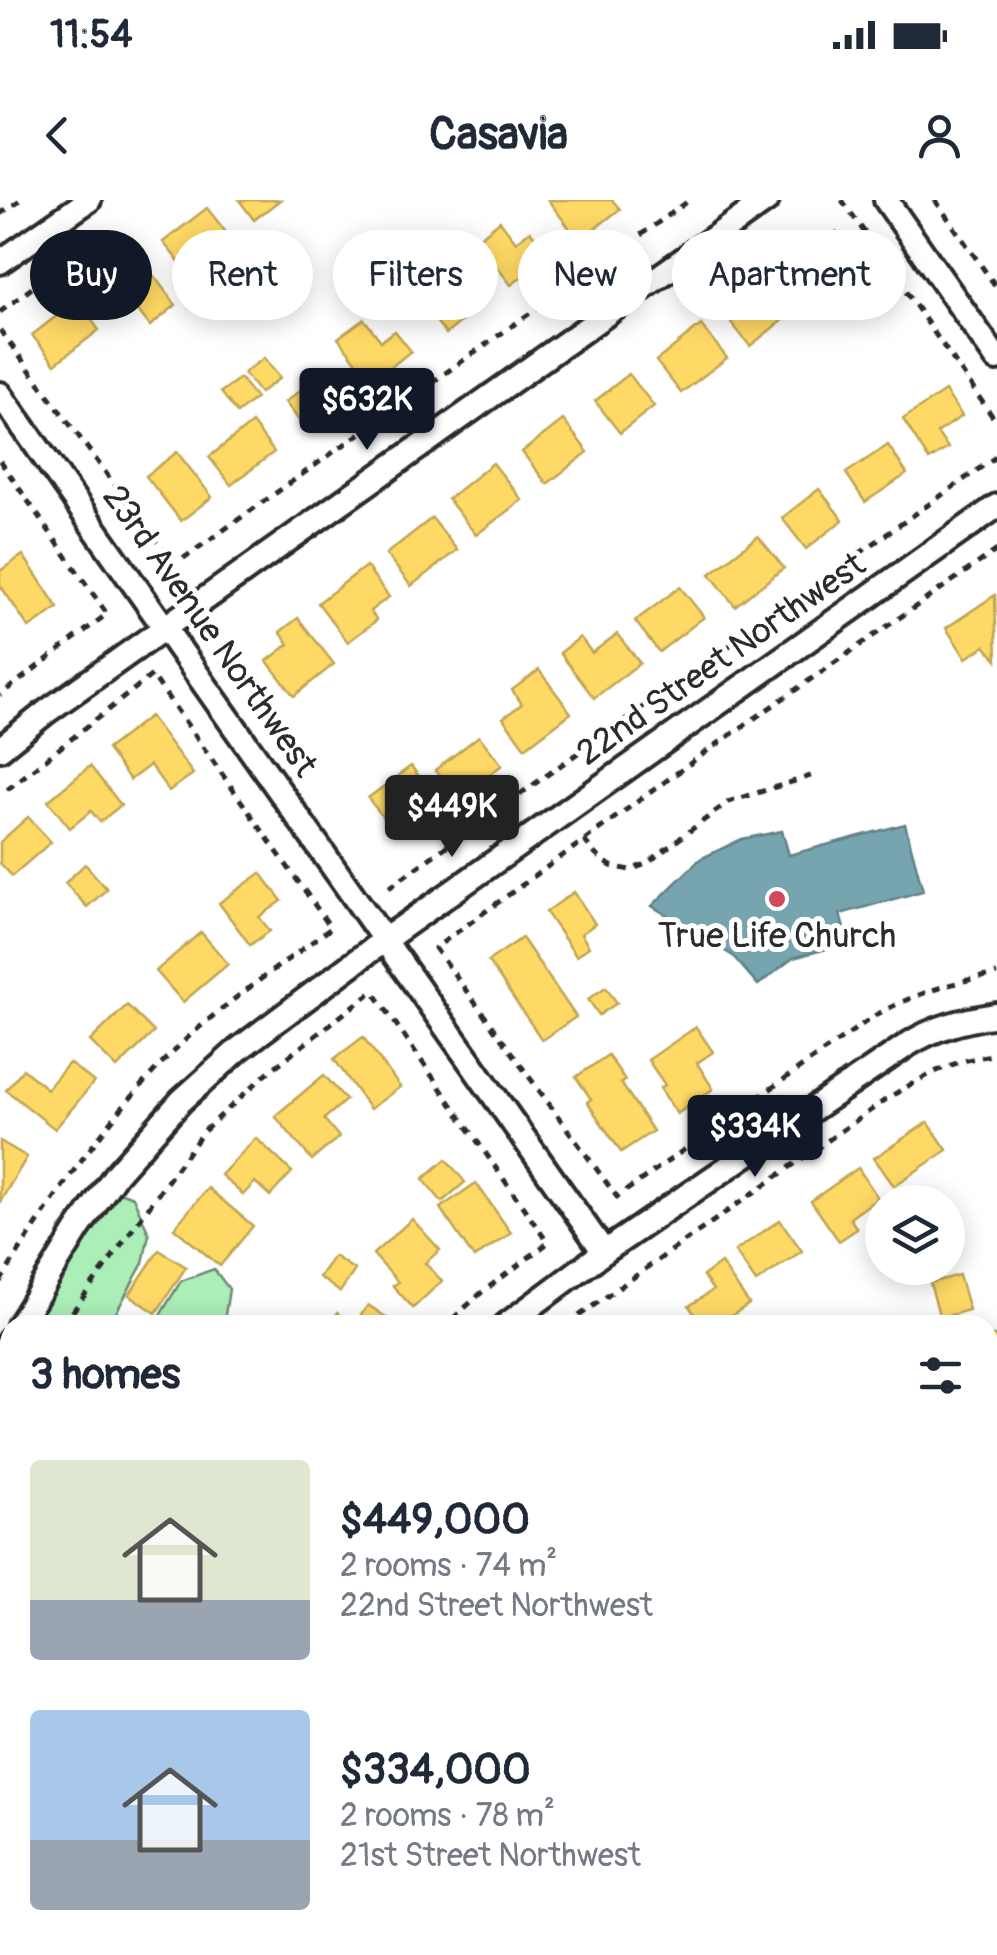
<!DOCTYPE html>
<html lang="en">
<head>
<meta charset="utf-8">
<style>
  body { margin:0; font-family:Pangolin,sans-serif; background:#f6f6f7; color:#1f2937; height:100vh; display:flex; flex-direction:column; font-size:38px; white-space:nowrap }
  * { box-sizing:border-box; margin:0 }
  p { font-size:32px; color:#747a83 }
  .icon { flex:none; width:55px; height:55px; fill:none; stroke:currentColor; stroke-width:2; stroke-linecap:round; stroke-linejoin:round }
  .map { position:relative; flex:1; overflow:hidden }
  .drawer { position:absolute; left:0px; top:1115px; width:998px; height:640px; display:flex; flex-direction:column; background:#fff; border-radius:30px 30px 0 0; box-shadow:0 5px 25px #0003 }
  .drawer>* { flex:none }
  .guide { position:absolute; left:30px; top:30px; width:938px; height:90px; display:flex; gap:20px }
  .tools { position:absolute; left:865px; top:985px; display:grid; gap:20px }
  .tools a { display:grid; place-items:center; width:100px; height:100px; border-radius:50%; background:#fff; box-shadow:0 5px 25px #0003; font-size:50px }
  .price { position:absolute; translate:-50% -85px; padding:0 22px; border-radius:10px; background:#111827; color:#fff; font-size:32px; line-height:65px; filter:drop-shadow(0 2px 5px #0008) }
  .price::after { content:''; position:absolute; left:50%; top:60px; width:30px; height:22px; margin-left:-15px; background:inherit; clip-path:polygon(0 0,100% 0,50% 100%) }
  .price.current { background:#222; color:#fff }
  ul { padding:0; list-style:none }
  li { display:flex; align-items:center; gap:30px; height:250px; padding:0 30px }
  li span { display:grid; place-items:center; flex:none; width:280px; height:200px; border-radius:10px; color:#555 }
  li>.icon { margin-inline-start:auto }
  span .icon { width:120px; height:120px; fill:#fffc; stroke-width:1 }
  li b { font-size:42px }
  h2 { display:flex; justify-content:space-between; align-items:center; height:120px; padding:0 30px; font-size:42px }
  .tag { padding:0 35px; border-radius:45px; background:#fff; box-shadow:0 5px 25px #0003; font-size:35px; line-height:90px }
  .tag.current { background:#111827; color:#fff }
  .status { display:flex; justify-content:space-between; align-items:center; height:70px; padding:0 50px; background:#fff; direction:ltr }
  .status svg { height:28px; fill:currentColor }
  header { display:flex; justify-content:space-between; align-items:center; height:130px; padding:0 30px; background:#fff; font-size:45px; font-weight:700 }
  .map>svg:first-child { display:block }
  .green { fill:#abeeb7; stroke:#6b8c71; stroke-width:2.5 }
  .homes { fill:#ffd966; stroke:#bfa554; stroke-width:2.5 }
  .public { fill:#76a5af; stroke:#608087; stroke-width:2.5 }
  .lines { fill:none; stroke-linecap:round; stroke-linejoin:round }
  .minor-casing { stroke:#2b2b2b; stroke-width:30 }
  .path { stroke:#2b2b2b; stroke-width:5; stroke-dasharray:8 8; stroke-linecap:butt }
  .minor { stroke:#fff; stroke-width:22 }
  .poi-dot { fill:#d1495b; stroke:#fff; stroke-width:4 }
  .labels { text-anchor:middle; dominant-baseline:central; stroke-width:10; stroke-linejoin:round; paint-order:stroke }
  .street-label { font-size:35px; fill:#2b2b2b; stroke:#fff }
  .poi-label { font-size:35px; fill:#2b2b2b; stroke:#fff }
</style>
</head>
<body>
<div class="status"><b>11:54</b><svg viewBox="0 0 49 12"><path d="M0 12V9h3v3zM5 12V6h3v6zM10 12V3h3v9zM15 12V0h3v12zM26 1h20v11H26zM47 4h2v5h-2z"/></svg></div>
<header><svg class="icon" aria-label="back" viewBox="0 0 24 24"><path d="M15 5l-7 7 7 7"/></svg>Casavia<svg class="icon" aria-label="person" viewBox="0 0 24 24"><circle cx="12" cy="8" r="4"/><path d="M4 21q1-7 8-7t8 7"/></svg></header>
<div class="map">
<svg width="997" height="1755" viewBox="0 0 997 1755">
  <rect width="100%" height="100%" fill="#fff"/>
  <filter id="ink" filterUnits="userSpaceOnUse"><feTurbulence type="fractalNoise" baseFrequency=".01" numOctaves="2"/><feDisplacementMap in="SourceGraphic" scale="20" xChannelSelector="R" yChannelSelector="G"/><feConvolveMatrix kernelMatrix="1 2 1 2 8 2 1 2 1" color-interpolation-filters="sRGB"/></filter>
  <g filter="url(#ink)">
    <g class="green">
      <path d="M103,986L133,997L149,1034L143,1063L113,1118L109,1125H23L59,1070L60,1029L75,1009Z"/>
      <path d="M214,1069L229,1089L225,1115L217,1125H154L181,1081Z"/>
    </g>
    <g class="homes">
      <path d="M239,0H280L254,20Z"/>
      <path d="M548,0H612L620,9L579,41Z"/>
      <path d="M207,8L229,36L186,70L163,42Z"/>
      <path d="M500,21L516,42L530,31L550,56L511,85L476,40Z"/>
      <path d="M836,32L858,60L827,84L837,96L822,107L790,67Z"/>
      <path d="M137,54L176,105L150,126L135,107L119,119L94,88Z"/>
      <path d="M449,67L479,107L446,134L415,94Z"/>
      <path d="M771,81L794,111L750,146L726,116Z"/>
      <path d="M77,100L99,130L55,164L32,135Z"/>
      <path d="M364,119L381,141L395,131L411,151L372,182L338,138Z"/>
      <path d="M701,125L727,158L681,193L656,161Z"/>
      <path d="M264,158L280,178L260,193L244,173Z"/>
      <path d="M329,168L352,198L308,232L285,202Z"/>
      <path d="M629,174L654,206L620,233L595,201Z"/>
      <path d="M240,178L256,198L237,213L221,192Z"/>
      <path d="M945,191L962,216L937,233L948,248L929,260L903,219Z"/>
      <path d="M563,220L588,252L547,284L522,252Z"/>
      <path d="M252,223L274,252L231,285L209,257Z"/>
      <path d="M888,245L907,274L865,302L846,273Z"/>
      <path d="M177,252L212,297L181,321L146,276Z"/>
      <path d="M493,263L522,300L476,335L448,299Z"/>
      <path d="M819,289L843,320L806,349L782,318Z"/>
      <path d="M432,318L457,350L411,386L386,354Z"/>
      <path d="M758,336L784,368L735,406L710,374Z"/>
      <path d="M23,355L58,408L29,428L0,385V371Z"/>
      <path d="M366,366L389,397L370,411L377,420L348,442L318,403Z"/>
      <path d="M680,387L704,417L659,452L635,421Z"/>
      <path d="M995,395L997,460L985,446L966,458L946,428Z"/>
      <path d="M298,418L334,464L294,496L267,461L289,444L280,432Z"/>
      <path d="M617,434L640,463L594,498L560,453L580,437L592,453Z"/>
      <path d="M539,470L571,513L525,548L503,518L522,504L512,490Z"/>
      <path d="M150,516L193,574L169,591L150,565L130,580L107,549Z"/>
      <path d="M479,536L502,565L458,599L435,570Z"/>
      <path d="M90,566L121,605L100,622L91,611L70,628L48,601Z"/>
      <path d="M411,566L443,608L426,622L413,606L389,625L368,598Z"/>
      <path d="M28,617L51,642L12,676L0,663V642Z"/>
      <path d="M85,664L107,689L87,707L65,683Z"/>
      <path d="M261,673L282,701L259,717L270,731L250,745L219,703Z"/>
      <path d="M574,692L595,724L581,734L589,747L576,756L546,712Z"/>
      <path d="M201,732L228,764L183,802L156,771Z"/>
      <path d="M522,738L576,817L542,840L488,761Z"/>
      <path d="M606,787L617,803L599,815L588,799Z"/>
      <path d="M127,805L154,832L117,868L90,841Z"/>
      <path d="M696,827L713,852L697,863L713,889L677,914L660,888L665,885L648,860Z"/>
      <path d="M363,837L400,887L370,909L334,859Z"/>
      <path d="M608,855L625,880L621,883L653,931L621,952L587,902L591,899L576,877Z"/>
      <path d="M69,863L94,882L55,929L6,890L23,869L47,889Z"/>
      <path d="M324,875L346,900L324,919L339,937L312,960L275,916Z"/>
      <path d="M928,922L947,950L894,986L874,958Z"/>
      <path d="M256,938L292,972L270,996L255,982L243,995L221,975Z"/>
      <path d="M0,941L27,957L0,1002Z"/>
      <path d="M446,959L465,982L442,1002L423,979Z"/>
      <path d="M858,968L878,998L850,1018L857,1029L839,1041L811,1001Z"/>
      <path d="M476,983L511,1033L474,1058L440,1008Z"/>
      <path d="M208,988L253,1026L220,1066L174,1028Z"/>
      <path d="M412,1019L440,1050L425,1063L442,1081L413,1108L393,1086L398,1082L373,1054Z"/>
      <path d="M780,1020L802,1051L756,1082L735,1051Z"/>
      <path d="M159,1050L186,1067L156,1113L129,1095Z"/>
      <path d="M334,1056L355,1070L340,1092L319,1077Z"/>
      <path d="M721,1063L749,1104L718,1125H702L689,1106L713,1090L703,1076Z"/>
      <path d="M959,1075L969,1110L940,1118L930,1083Z"/>
      <path d="M368,1105L398,1125H328L337,1113L354,1125Z"/>
      <path d="M988,1136H997V1167L988,1168Z"/>
      <path d="M3,1292L10,1295V1342L0,1339V1301Z"/>
      <path d="M988,1417L997,1422V1458L992,1466L988,1463Z"/>
      <path d="M66,1745H78L80,1755H45L44,1750Z"/>
      <path d="M227,1745H276L279,1755H230Z"/>
      <path d="M608,1745H709L711,1755H610Z"/>
      <path d="M783,1745H812L814,1755H767L766,1747Z"/>
    </g>
    <path class="public" d="M905,624L923,691L840,714L848,743L793,758L758,785L733,756L652,706L700,659L742,639L782,631L789,655Z"/>
    <g class="lines">
      <g class="minor-casing">
        <g id="minor">
          <path d="M886,0L997,159"/>
          <path d="M0,62L89,0"/>
          <path d="M0,194L604,1052"/>
          <path d="M0,549L46,512L767,0"/>
          <path d="M19,1125L78,1029L116,974L181,901L239,849L383,741L997,306"/>
          <path d="M506,1125L604,1052L907,845C935,827 964,820 997,815"/>
          <path d="M0,1156L10,1140"/>
          <path d="M988,1256L997,1255"/>
          <path d="M988,1649L997,1633"/>
          <path d="M925,1755L931,1745"/>
        </g>
      </g>
      <g class="path">
        <path d="M842,0L997,223"/>
        <path d="M935,0L997,88"/>
        <path d="M0,14L20,0"/>
        <path d="M0,112L69,60"/>
        <path d="M0,130L174,365L690,0"/>
        <path d="M0,261L107,414L0,495"/>
        <path d="M997,350L706,552L435,748L617,997L874,816C914,794 952,782 997,774"/>
        <path d="M584,640L596,655L611,666L630,670L646,664L728,602L814,575"/>
        <path d="M389,687L997,256"/>
        <path d="M0,1082C47,1006 97,933 158,867C208,813 272,772 331,728L152,475L3,593"/>
        <path d="M63,1125L203,932L267,873L373,791L548,1043L481,1093L446,1125"/>
        <path d="M566,1125L888,898C923,877 955,858 997,855"/>
        <path d="M0,1211L10,1199"/>
        <path d="M988,1570L997,1554"/>
        <path d="M988,1717L997,1701"/>
      </g>
      <use href="#minor" class="minor"/>
    </g>
  </g>
  <circle class="poi-dot" cx="777" cy="699" r="10"/>
  <g class="labels">
    <g class="street-label">
      <text transform="translate(210 431) rotate(55)">23rd Avenue Northwest</text>
      <text transform="translate(721 459) rotate(-35)">22nd Street Northwest</text>
    </g>
    <g class="poi-label">
      <text x="777" y="736">True Life Church</text>
    </g>
  </g>
</svg>
<div class="tools">
<a><svg class="icon" aria-label="layers" viewBox="0 0 24 24"><path d="M12 4l9 5-9 5-9-5zM3 14l9 5 9-5"/></svg></a>
</div>
<b class="price" style="left:367px;top:253px">$632K</b>
<b class="price current" style="left:452px;top:660px">$449K</b>
<b class="price" style="left:755px;top:980px">$334K</b>
<div class="guide">
<a class="tag current">Buy</a>
<a class="tag">Rent</a>
<a class="tag">Filters</a>
<a class="tag">New</a>
<a class="tag">Apartment</a>
</div>
<section class="drawer">
<h2>3 homes<svg class="icon" aria-label="filters" viewBox="0 0 24 24"><path d="M4 7h16M4 17h16"/><circle cx="9" cy="7" r="2"/><circle cx="15" cy="17" r="2"/></svg></h2>
<ul>
<li><span style="background:linear-gradient(#dfe7d0 70%,#9aa5b1 0)"><svg class="icon" aria-label="home" viewBox="0 0 24 24"><path d="M3 11l9-7 9 7M6 9v11h12V9"/></svg></span><div><b>$449,000</b><p>2 rooms · 74 m²</p><p>22nd Street Northwest</p></div></li>
<li><span style="background:linear-gradient(#a9c7e8 65%,#9aa5b1 0)"><svg class="icon" aria-label="home" viewBox="0 0 24 24"><path d="M3 11l9-7 9 7M6 9v11h12V9"/></svg></span><div><b>$334,000</b><p>2 rooms · 78 m²</p><p>21st Street Northwest</p></div></li>
</ul>
</section>
</div>
</body>
</html>
